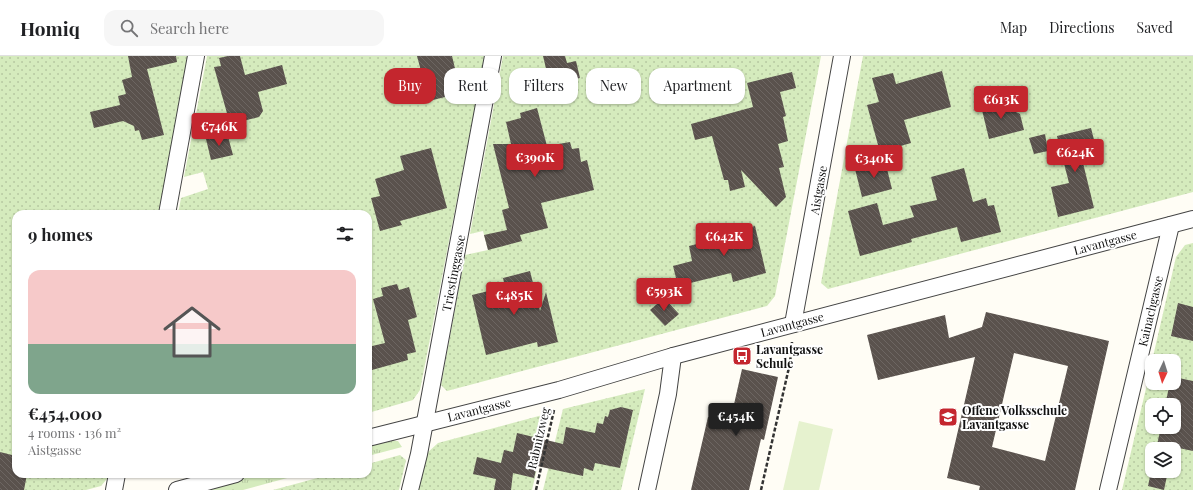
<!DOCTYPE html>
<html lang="en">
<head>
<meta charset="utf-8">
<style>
  body { margin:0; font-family:"Playfair Display",serif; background:#f6f6f6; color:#202124; height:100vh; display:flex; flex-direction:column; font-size:15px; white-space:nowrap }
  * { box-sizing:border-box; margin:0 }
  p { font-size:13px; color:#757577 }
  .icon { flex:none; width:22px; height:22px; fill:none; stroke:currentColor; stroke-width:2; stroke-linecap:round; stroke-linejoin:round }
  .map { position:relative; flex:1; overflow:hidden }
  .drawer { position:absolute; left:12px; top:154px; width:360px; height:268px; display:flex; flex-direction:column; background:#fff; border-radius:12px; box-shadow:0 1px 3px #0004 }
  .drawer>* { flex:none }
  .top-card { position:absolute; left:384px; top:12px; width:380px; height:36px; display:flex; gap:8px }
  .needle { width:26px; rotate:184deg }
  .fabs { position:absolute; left:1145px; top:298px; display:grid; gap:8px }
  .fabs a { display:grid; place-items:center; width:36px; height:36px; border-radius:8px; background:#fff; box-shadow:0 1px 3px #0004; font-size:20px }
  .price { position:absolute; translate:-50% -34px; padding:0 9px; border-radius:4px; background:#c4262e; color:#fff; font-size:13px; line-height:26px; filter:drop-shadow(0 1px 2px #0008) }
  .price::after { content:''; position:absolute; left:50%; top:24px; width:12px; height:9px; margin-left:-6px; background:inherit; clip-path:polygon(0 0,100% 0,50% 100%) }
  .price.selected { background:#222; color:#fff }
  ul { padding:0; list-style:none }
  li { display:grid; align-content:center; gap:8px; height:212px; padding:0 16px }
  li+li { border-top:1px solid #e0e0e0 }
  li span { display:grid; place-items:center; height:124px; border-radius:12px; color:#555 }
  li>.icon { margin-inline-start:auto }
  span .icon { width:72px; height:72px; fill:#fffc; stroke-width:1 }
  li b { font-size:17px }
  h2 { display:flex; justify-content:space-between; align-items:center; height:48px; padding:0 16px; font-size:17px }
  .tag { padding:0 14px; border-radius:12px; background:#fff; box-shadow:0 1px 3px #0004; font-size:14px; line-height:36px }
  .tag.selected { background:#c4262e; color:#fff }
  header { display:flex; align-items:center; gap:24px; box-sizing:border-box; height:56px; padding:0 20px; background:#fff; border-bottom:1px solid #e0e0e0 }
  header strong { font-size:19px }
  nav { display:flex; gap:22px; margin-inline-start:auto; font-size:14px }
  .search { width:280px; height:36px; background:#f6f6f6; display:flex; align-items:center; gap:10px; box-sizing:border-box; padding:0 14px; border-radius:12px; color:#757577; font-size:15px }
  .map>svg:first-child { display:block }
  .grass { fill:url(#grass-tufts) }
  .garden { fill:url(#garden-dots); fill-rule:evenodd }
  .pitch { fill:#e6f2cf }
  .building { fill:url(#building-back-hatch); fill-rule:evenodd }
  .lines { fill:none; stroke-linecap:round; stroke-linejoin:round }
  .street-casing { stroke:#444; stroke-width:18 }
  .path { stroke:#333; stroke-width:2.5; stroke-dasharray:4 2; stroke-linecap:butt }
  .street { stroke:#fff; stroke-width:16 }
  .labels { text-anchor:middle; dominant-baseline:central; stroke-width:4; stroke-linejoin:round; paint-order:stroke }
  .street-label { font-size:12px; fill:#111; stroke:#fff }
  .poi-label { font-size:12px; font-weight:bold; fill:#111; stroke:#fff; text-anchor:start }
</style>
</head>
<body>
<header>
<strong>Homiq</strong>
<div class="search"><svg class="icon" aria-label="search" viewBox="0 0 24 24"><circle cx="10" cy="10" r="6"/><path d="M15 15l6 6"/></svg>Search here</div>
<nav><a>Map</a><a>Directions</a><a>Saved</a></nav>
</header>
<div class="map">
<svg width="1193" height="434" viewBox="0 0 1193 434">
  <defs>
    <pattern id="grass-tufts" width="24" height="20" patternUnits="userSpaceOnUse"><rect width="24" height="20" fill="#d5ebbd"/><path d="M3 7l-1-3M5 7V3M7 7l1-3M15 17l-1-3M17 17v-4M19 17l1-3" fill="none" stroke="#b6c8a1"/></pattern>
    <pattern id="garden-dots" width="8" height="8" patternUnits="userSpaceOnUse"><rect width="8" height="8" fill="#d5ebbd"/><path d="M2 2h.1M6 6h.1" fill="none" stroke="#b6c8a1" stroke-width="1.8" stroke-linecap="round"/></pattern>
    <pattern id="building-back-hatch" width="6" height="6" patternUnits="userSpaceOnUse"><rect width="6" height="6" fill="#5a524d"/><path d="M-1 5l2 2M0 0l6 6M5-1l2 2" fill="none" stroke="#6d6662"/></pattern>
  </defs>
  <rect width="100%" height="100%" fill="#fffdf5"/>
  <g class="grass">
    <path d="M388,385H398L402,391L368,400V389Z"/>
    <path d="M260,418H302L243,434H199Z"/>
  </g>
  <g class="garden">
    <path d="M0,0H189L160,158H16V418H111L101,430L86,434H0Z"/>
    <path d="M207,0H485L420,334L413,344L368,357V158H178L181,142L208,133L203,116L184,121Z"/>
    <path d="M503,0H821L775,240L767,250L447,335L441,329L465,199L488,194L483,175L470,178Z"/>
    <path d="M863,0H1193V136L828,233L821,227Z"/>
    <path d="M1193,187V434H1122L1152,307V327H1174V305H1152L1176,201L1185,189ZM1152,349H1174V371H1152ZM1152,393H1174V415H1152Z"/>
    <path d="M645,333L621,434H543L563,353Z"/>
    <path d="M550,357L532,434H417L426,398L438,387Z"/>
    <path d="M400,399L406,404L399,434H273L332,418H368V408Z"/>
  </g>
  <path class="pitch" d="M799,365L833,373L819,434H783Z"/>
  <g class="building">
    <path d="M128,0H176L177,6L147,13L164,79L142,84L139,74L135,75L134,70L123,65L94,72L90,56L120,49L118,40L126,38L122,24L132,21Z"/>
    <path d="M228,0H240L245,19L282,9L287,28L258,36L263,55L259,61L230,68L214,11L221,10L219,2Z"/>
    <path d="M417,0H452L461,37L429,45Z"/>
    <path d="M543,0H565L567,7L576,5L580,22L550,29Z"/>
    <path d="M942,15L951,51L904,64L911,87L880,96L867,49L879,46L872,22L893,17L896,28Z"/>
    <path d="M792,16L796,32L780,36L786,60L783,61L788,85L778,88L784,111L779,112L786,141L776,151L741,114L745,131L730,135L728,124H724L712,80L695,84L691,68L753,51L747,27Z"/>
    <path d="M997,46L1020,58L1024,74L989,83L981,50Z"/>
    <path d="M537,52L547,90L570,86L572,93L579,92L581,106L587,104L594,134L541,147L548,172L520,179L522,185L488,194L484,179L507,174L502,154L509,152L493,88H511L506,66L521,62L520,57Z"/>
    <path d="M1091,72L1099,103L1083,107L1094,152L1058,161L1051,131L1069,127L1057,80Z"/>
    <path d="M227,77L233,99L211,104L206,83Z"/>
    <path d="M1045,78L1048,95L1034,98L1029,82Z"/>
    <path d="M431,92L447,152L400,165L402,169L380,175L371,142L380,140L375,123L404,114L400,100Z"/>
    <path d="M885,105L892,133L862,141L855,113Z"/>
    <path d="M964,112L973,146L986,142L988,150L994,149L1001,176L961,186L957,171L911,183L912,186L860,200L848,155L877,147L883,169L914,161L910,150L937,144L931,121Z"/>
    <path d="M740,167L741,174L755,170L766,217L733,226L731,217L678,230L673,210L692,205L689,190L725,181L722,171Z"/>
    <path d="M530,215L540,255L546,236L558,286L538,291L537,286L486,299L472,239L505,231L503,222Z"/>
    <path d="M397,228L399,234L409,231L417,261L408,264L416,296L407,298L408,304L372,314L368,300V291L385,287L373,243L383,240L381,232Z"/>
    <path d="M664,242L679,258L665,270L650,254Z"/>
    <path d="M1178,247L1193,251V285L1171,280Z"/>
    <path d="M986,256L1109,285L1075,434H979L980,430L947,422L975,301L878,324L867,279L945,259L949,282L982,271ZM1014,297L1068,310L1045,405L992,391Z"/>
    <path d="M742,313L778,321L764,384L761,383L749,434H691L708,361L730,366Z"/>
    <path d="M1174,321L1193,325V395L1174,391L1173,393H1156L1161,371H1174V349H1165L1170,327H1174Z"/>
    <path d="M621,351L633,354L620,412L595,407L593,415L584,412L583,420L537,410L534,422L513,417L511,434H494L496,423L473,418L477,401L501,407L504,394L513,396L517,377L563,388L566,371L595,377L597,367L603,368L605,360L608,361L610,354Z"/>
    <path d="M0,396L16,400V418H27L24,434H0Z"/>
    <path d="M1152,411V415H1168L1164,434L1148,430Z"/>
  </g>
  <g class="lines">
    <g class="street-casing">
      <g id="street">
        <path d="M167,158L196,0"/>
        <path d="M793,268L842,0"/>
        <path d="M368,382L559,334L673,300L1193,163"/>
        <path d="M114,434L117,418"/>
        <path d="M177,434L236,418"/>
        <path d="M410,434L419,398L493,0"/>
        <path d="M647,434L668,338L673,300"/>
        <path d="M1108,434L1171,169"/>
      </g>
    </g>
    <g class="path">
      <path d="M536,434L554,354"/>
      <path d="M761,434L790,307L792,286"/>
    </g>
    <use href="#street" class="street"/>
  </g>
  <defs>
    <g id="bus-square" transform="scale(1)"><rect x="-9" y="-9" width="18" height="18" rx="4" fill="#c4262e" stroke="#fff"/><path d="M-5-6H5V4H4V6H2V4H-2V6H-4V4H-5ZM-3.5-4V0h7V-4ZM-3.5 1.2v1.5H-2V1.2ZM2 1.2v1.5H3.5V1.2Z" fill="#fff"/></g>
    <g id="school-square" transform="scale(1)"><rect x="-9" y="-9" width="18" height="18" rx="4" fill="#c4262e" stroke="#fff"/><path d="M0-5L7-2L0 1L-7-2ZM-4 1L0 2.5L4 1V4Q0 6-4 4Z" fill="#fff"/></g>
  </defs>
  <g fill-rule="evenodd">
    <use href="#bus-square" x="742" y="300"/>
    <use href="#school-square" x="948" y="361"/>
  </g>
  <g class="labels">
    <g class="street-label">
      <text transform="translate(818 134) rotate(-80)">Aistgasse</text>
      <text transform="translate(1105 186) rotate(-15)">Lavantgasse</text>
      <text transform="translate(453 217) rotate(-79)">Triestinggasse</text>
      <text transform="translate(1150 255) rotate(-77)">Kainachgasse</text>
      <text transform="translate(792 268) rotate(-15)">Lavantgasse</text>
      <text transform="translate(479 353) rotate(-14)">Lavantgasse</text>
      <text transform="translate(538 382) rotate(-77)">Rabnitzweg</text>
    </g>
    <g class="poi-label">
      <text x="756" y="293">Lavantgasse<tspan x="756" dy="14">Schule</tspan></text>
      <text x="962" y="354">Offene Volksschule<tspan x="962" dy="14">Lavantgasse</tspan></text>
    </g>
  </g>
</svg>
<div class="fabs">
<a><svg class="needle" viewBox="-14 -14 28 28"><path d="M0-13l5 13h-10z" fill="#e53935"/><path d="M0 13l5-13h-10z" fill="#757577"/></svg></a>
<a><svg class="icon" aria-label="locate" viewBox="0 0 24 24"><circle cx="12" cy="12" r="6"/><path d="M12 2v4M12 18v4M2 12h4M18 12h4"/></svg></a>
<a><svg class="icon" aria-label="layers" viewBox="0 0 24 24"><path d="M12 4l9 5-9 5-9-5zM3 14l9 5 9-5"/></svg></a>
</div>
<b class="price" style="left:1001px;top:64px">€613K</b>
<b class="price" style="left:219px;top:91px">€746K</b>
<b class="price" style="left:1075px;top:117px">€624K</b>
<b class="price" style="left:535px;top:122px">€390K</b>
<b class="price" style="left:874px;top:123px">€340K</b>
<b class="price" style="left:724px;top:201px">€642K</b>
<b class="price" style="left:664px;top:256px">€593K</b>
<b class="price" style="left:514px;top:260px">€485K</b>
<b class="price selected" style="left:736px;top:381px">€454K</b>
<div class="top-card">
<a class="tag selected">Buy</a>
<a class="tag">Rent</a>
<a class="tag">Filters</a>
<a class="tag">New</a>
<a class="tag">Apartment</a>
</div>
<section class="drawer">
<h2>9 homes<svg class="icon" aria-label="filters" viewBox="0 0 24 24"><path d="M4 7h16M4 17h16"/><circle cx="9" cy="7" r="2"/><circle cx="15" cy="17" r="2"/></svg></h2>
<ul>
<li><span style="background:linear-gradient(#f6c9c9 60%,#7fa58c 0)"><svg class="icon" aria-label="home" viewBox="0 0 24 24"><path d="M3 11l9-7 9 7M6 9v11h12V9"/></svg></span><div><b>€454,000</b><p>4 rooms · 136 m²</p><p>Aistgasse</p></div></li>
</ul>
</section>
</div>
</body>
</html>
